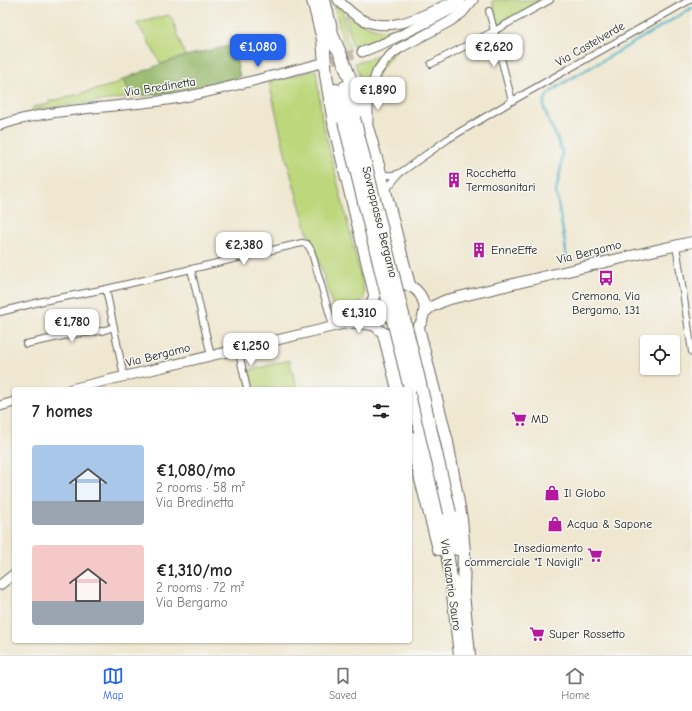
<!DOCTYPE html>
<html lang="en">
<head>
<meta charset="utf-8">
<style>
  body { margin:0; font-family:"Comic Neue",sans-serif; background:#f6f6f6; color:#222; height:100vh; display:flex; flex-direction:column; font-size:15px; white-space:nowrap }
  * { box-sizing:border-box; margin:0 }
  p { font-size:13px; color:#767676 }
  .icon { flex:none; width:22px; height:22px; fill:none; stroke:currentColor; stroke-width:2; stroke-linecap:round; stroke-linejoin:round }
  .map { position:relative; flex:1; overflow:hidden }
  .sheet { position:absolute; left:12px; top:387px; width:400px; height:256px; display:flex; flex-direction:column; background:#fff; border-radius:4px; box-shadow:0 1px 3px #0004 }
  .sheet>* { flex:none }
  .buttons { position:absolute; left:640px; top:335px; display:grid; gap:8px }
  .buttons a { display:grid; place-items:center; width:40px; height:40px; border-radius:4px; background:#fff; box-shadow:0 1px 3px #0004; font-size:20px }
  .price { position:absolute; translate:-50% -34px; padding:0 9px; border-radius:8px; background:#fff; color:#222; font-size:13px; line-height:26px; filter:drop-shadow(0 1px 2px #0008) }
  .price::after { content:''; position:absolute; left:50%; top:24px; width:12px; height:9px; margin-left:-6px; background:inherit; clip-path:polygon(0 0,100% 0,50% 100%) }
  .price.active { background:#2563eb; color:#fff }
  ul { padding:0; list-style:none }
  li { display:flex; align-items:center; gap:12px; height:100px; padding:0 20px }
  li span { display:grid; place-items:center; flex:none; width:112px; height:80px; border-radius:4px; color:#555 }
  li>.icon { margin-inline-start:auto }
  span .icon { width:48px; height:48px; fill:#fffc; stroke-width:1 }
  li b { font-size:17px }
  h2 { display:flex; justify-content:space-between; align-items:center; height:48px; padding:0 20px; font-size:17px }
  .tab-bar { display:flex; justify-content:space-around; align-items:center; height:56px; border-top:1px solid #e0e0e0; background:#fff; font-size:11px; color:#767676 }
  .tab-bar a { display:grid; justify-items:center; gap:2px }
  .tab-bar .active { color:#2563eb }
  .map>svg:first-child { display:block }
  .green { fill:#bdd77c; stroke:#6c7a4c }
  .forest { fill:#96b86c; stroke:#596a44 }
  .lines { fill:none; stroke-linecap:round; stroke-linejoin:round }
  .stream { stroke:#47b3c5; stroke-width:2.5 }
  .secondary-tunnel { stroke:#c5beac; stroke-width:9; stroke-dasharray:9 4.5; stroke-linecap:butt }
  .street-casing { stroke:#66635b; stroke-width:8 }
  .secondary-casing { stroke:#66635b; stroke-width:11 }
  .primary-casing { stroke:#66635b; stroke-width:12 }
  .highway-casing { stroke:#66635b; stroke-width:14 }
  .street { stroke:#fff; stroke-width:6 }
  .secondary { stroke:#fff; stroke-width:9 }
  .primary { stroke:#fff; stroke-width:10 }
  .highway { stroke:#fff; stroke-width:12 }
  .highway-bridge-casing { stroke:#66635b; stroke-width:14; stroke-linecap:butt }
  .highway-bridge { stroke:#fff; stroke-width:12 }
  .labels { text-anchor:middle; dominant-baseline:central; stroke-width:3; stroke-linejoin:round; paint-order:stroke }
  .street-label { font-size:12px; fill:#1c1c1c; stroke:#f6f6f2 }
  .poi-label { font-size:12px; fill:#1c1c1c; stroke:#f6f6f2; text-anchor:start }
</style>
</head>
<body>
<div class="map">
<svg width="692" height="655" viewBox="0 0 692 655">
  <rect width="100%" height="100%" fill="#f6f6f2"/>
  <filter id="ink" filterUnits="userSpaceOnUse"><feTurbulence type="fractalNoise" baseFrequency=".025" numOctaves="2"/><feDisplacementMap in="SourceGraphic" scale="8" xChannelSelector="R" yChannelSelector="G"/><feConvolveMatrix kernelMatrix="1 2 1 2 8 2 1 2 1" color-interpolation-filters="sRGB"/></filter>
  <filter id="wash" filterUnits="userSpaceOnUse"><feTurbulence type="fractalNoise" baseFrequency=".012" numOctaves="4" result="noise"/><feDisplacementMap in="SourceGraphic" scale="16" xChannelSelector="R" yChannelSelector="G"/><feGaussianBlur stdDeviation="0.9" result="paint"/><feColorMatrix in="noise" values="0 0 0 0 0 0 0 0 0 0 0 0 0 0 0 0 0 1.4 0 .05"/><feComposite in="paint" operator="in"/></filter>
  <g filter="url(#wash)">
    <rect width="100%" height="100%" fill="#efe7d0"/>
    <g class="green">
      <path d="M493,0H541L498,25L492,1Z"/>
      <path d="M334,3L343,11L347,39L350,50L345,51Z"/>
      <path d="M168,15L172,18L185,56L161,64L139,26L137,25L138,23Z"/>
      <path d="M346,15H347C367,27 383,35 406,26L407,27C389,36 372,43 353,49Z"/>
      <path d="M398,47L369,85L367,86L361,81L355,63L377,56Z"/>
      <path d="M316,70L322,119L364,290V299L360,303L336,317L314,244L308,235L287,161L269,82Z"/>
      <path d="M124,79L131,97L33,110V107L49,104V101H53L113,85Z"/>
      <path d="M289,360L297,389H253L248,371Z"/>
    </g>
    <path class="forest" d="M233,45L240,77L198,87L166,93L131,97L124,79L161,64L185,56Z"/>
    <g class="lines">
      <path class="stream" d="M565,263L566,254L565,243L556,192L561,167L562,152L557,138L548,119L544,107V102L548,94L565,82L616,53L692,8"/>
    </g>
  </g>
  <g filter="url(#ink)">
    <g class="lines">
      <path class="secondary-tunnel" d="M319,63L362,52"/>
      <g class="street-casing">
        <g id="street">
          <path d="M489,11L512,101"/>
          <path d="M431,64L494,31L550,0"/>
          <path d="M381,174C388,176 393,176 400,173L448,139L512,101L690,0"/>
          <path d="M385,191L399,174"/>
          <path d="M676,245L692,352"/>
          <path d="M191,269L211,356"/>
          <path d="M106,289L124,377"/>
          <path d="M0,312L43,301L106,289L302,243L307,244L311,250L333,326"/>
          <path d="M26,344L73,334L102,331L114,327"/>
          <path d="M238,349L247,389"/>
        </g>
      </g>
      <g class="secondary-casing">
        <g id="secondary">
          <path d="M338,0C345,7 352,14 361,19C394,36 427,12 457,0"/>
          <path d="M362,52C397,39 429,21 462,4"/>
          <path d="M368,122V99L377,72L384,62L392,54L400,48L449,22L462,13L473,0"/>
          <path d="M0,125C56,107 116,108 174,99C222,90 270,76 318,64"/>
          <path d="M347,322L364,313L370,308"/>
          <path d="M71,389L344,324L356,323L375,326"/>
          <path d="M0,406L14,402"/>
          <path d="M0,585L14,574"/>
        </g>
      </g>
      <g class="primary-casing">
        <g id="primary">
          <path d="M413,333L418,328L422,321L424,313L431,307L446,300L656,250L692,242"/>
          <path d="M390,336C380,332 372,325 371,314C367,279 416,271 424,304C425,307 424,311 424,313"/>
        </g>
      </g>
      <g class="highway-casing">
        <g id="highway">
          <path d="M313,0L325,47"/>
          <path d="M324,0L335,46"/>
          <path d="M334,39C347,69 359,100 368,131C384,182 395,234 409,285"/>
          <path d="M323,40L326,75L335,128L375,294"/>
          <path d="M345,87L354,118"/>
          <path d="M336,90L344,121"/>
          <path d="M418,328L447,442L461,519L464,552L463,591"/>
          <path d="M384,334L398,389"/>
          <path d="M410,389C423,444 437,498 447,553C453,586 456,621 460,655"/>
          <path d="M410,437L439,549"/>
          <path d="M450,513L457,549"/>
          <path d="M462,583L469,655"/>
        </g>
      </g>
      <use href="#street" class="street"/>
      <use href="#secondary" class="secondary"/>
      <use href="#primary" class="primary"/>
      <use href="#highway" class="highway"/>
      <g class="highway-bridge-casing">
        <g id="highway-bridge">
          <path d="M354,118L418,375L450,513"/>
          <path d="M344,121L410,389"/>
        </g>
      </g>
      <use href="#highway-bridge" class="highway-bridge"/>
    </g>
  </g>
  <defs>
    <g id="building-bare" transform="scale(1.2)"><path d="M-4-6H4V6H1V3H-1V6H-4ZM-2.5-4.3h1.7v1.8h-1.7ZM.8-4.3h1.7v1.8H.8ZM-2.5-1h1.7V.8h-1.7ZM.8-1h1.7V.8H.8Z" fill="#b5179e" stroke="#f6f6f2" stroke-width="2.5" paint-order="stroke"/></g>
    <g id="bus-bare" transform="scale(1.2)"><path d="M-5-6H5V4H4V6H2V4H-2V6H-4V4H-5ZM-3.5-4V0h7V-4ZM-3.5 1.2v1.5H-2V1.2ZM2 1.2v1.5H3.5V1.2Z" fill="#b5179e" stroke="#f6f6f2" stroke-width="2.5" paint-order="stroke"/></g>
    <g id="supermarket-bare" transform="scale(1.2)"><path d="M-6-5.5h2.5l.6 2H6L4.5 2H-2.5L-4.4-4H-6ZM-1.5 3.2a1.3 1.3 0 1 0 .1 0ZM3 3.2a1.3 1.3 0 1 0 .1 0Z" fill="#b5179e" stroke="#f6f6f2" stroke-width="2.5" paint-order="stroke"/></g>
    <g id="shop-bare" transform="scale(1.2)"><path d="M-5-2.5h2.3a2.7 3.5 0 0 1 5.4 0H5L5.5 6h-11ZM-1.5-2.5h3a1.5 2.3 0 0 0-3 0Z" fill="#b5179e" stroke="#f6f6f2" stroke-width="2.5" paint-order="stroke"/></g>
  </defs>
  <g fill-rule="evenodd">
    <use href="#building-bare" x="454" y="180"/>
    <use href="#building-bare" x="479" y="250"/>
    <use href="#bus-bare" x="606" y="278"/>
    <use href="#supermarket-bare" x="519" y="419"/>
    <use href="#shop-bare" x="552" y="493"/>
    <use href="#shop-bare" x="555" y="524"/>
    <use href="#supermarket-bare" x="595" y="555"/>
    <use href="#supermarket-bare" x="537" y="634"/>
  </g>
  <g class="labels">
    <g class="street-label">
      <text transform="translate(590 44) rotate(-30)">Via Castelverde</text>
      <text transform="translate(160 87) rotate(-9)">Via Bredinetta</text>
      <text transform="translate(380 222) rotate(76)">Sovrappasso Bergamo</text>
      <text transform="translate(589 252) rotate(-14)">Via Bergamo</text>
      <text transform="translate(158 355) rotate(-14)">Via Bergamo</text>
      <text transform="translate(451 585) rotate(82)">Via Nazario Sauro</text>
    </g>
    <g class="poi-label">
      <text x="466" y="173">Rocchetta<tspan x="466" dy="14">Termosanitari</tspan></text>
      <text x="491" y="250">EnneEffe</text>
      <text x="606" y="296" text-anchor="middle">Cremona, Via<tspan x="606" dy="14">Bergamo, 131</tspan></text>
      <text x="531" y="419">MD</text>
      <text x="564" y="493">Il Globo</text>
      <text x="567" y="524">Acqua &amp; Sapone</text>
      <text x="583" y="548" text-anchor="end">Insediamento<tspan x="583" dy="14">commerciale "I Navigli"</tspan></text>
      <text x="549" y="634">Super Rossetto</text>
    </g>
  </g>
</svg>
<div class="buttons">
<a><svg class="icon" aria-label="locate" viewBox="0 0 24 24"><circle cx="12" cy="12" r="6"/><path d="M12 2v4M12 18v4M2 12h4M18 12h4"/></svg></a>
</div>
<b class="price active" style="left:258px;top:68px">€1,080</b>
<b class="price" style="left:494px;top:68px">€2,620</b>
<b class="price" style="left:378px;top:111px">€1,890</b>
<b class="price" style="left:244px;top:266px">€2,380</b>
<b class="price" style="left:359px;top:334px">€1,310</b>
<b class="price" style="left:72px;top:343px">€1,780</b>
<b class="price" style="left:251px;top:367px">€1,250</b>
<section class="sheet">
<h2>7 homes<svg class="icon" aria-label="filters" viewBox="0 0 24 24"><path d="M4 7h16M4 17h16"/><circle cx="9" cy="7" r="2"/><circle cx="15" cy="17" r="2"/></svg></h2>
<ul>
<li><span style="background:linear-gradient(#a9c7e8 70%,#9aa5b1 0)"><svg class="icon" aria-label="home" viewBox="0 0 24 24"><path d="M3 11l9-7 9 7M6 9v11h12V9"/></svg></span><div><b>€1,080/mo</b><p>2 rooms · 58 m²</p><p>Via Bredinetta</p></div></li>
<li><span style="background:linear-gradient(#f6c9c9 70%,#9aa5b1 0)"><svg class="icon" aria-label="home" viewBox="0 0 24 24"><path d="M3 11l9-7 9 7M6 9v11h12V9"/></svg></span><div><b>€1,310/mo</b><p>2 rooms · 72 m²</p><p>Via Bergamo</p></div></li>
</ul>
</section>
</div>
<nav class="tab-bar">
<a class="active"><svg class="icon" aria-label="map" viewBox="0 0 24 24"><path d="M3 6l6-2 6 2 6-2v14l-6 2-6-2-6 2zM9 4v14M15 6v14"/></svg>Map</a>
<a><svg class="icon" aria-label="saved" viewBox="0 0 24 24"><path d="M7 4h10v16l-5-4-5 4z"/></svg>Saved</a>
<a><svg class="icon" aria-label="home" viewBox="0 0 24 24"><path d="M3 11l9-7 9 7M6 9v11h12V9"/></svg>Home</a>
</nav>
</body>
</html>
